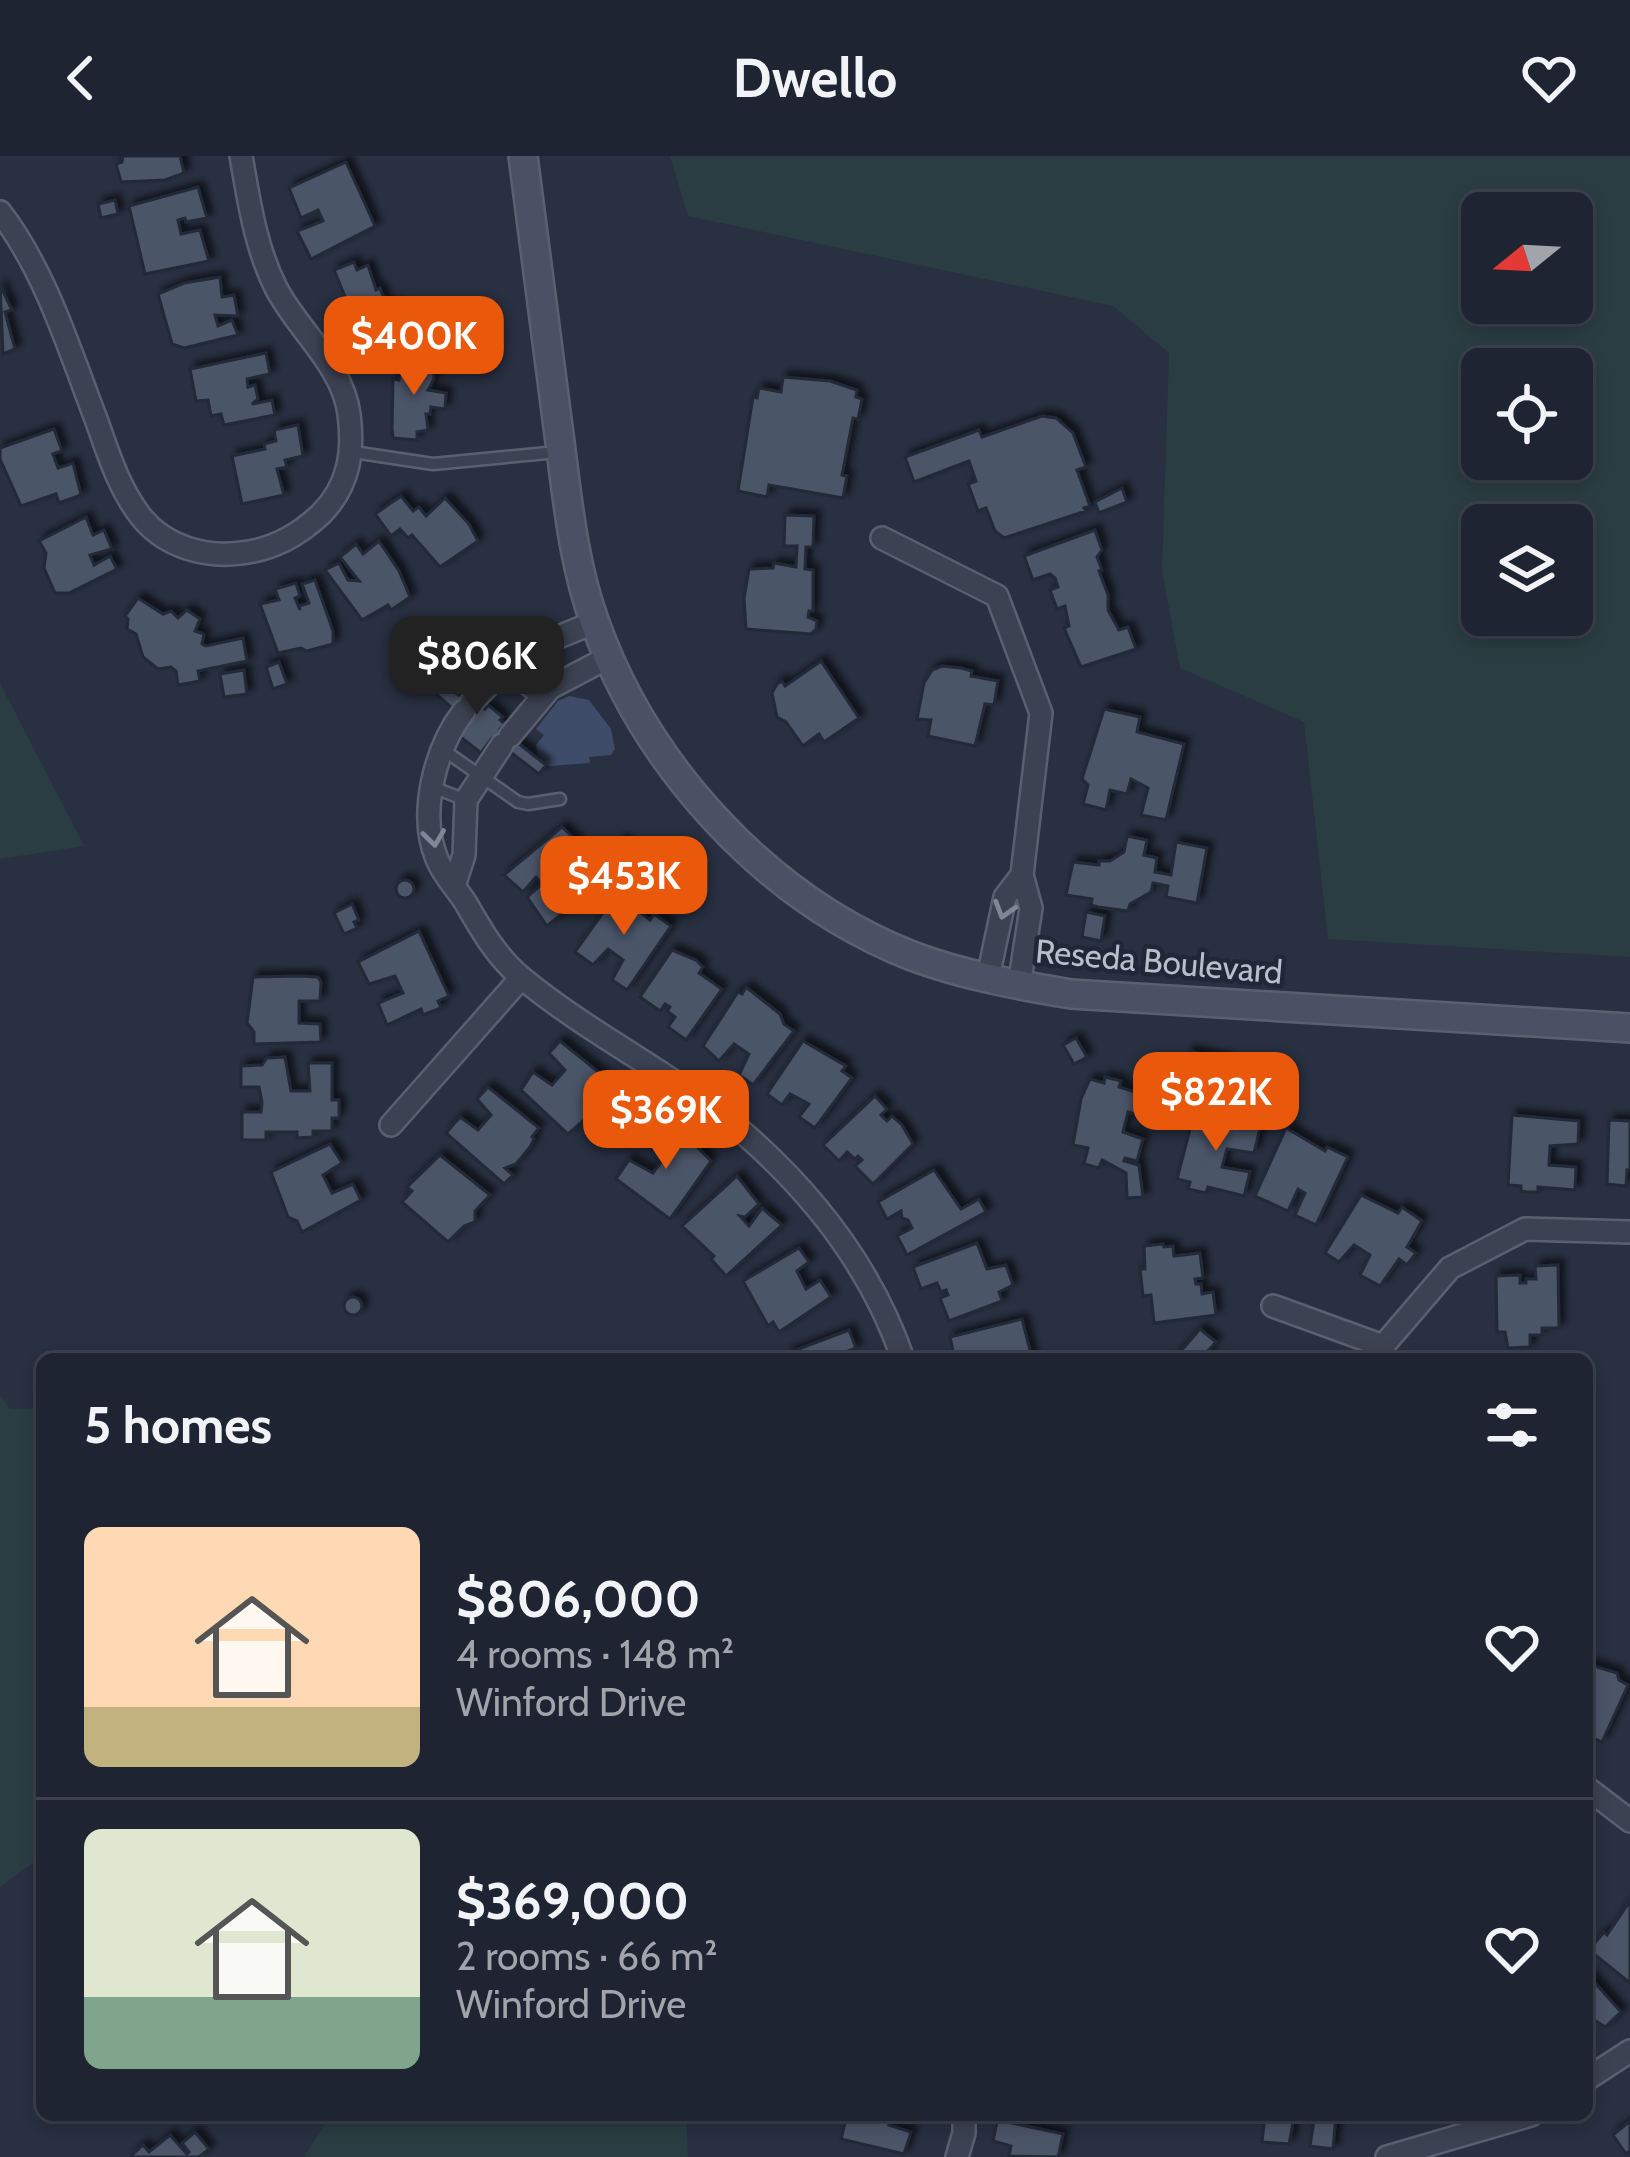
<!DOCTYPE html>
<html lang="en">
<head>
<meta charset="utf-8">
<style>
  body { margin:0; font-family:Cabin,sans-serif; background:#2b303d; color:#f1f3f6; height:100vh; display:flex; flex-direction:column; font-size:45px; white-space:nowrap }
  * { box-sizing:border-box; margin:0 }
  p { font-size:39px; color:#a1a4ab }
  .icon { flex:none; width:66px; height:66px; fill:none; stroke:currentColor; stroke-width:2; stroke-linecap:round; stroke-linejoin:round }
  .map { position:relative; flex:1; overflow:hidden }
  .panel { position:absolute; left:36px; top:1197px; width:1557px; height:768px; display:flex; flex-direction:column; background:#1e2431; border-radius:18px; box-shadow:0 6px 18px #0003,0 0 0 3px #3c414d }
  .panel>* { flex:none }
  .needle { width:78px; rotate:252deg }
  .buttons { position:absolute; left:1461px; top:36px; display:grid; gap:24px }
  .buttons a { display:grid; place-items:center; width:132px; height:132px; border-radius:18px; background:#1e2431; box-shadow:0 6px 18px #0003,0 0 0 3px #3c414d; font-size:60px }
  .price { position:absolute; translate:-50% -102px; padding:0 27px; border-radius:24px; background:#ea580c; color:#fff; font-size:39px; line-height:78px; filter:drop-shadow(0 3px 6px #0008) }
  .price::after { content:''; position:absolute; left:50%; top:72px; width:36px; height:27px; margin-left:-18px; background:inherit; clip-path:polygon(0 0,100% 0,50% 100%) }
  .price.on { background:#222; color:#fff }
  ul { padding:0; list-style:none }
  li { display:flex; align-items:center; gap:36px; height:300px; padding:0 48px }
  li+li { border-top:3px solid #3c414d }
  li span { display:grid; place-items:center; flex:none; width:336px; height:240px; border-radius:18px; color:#555 }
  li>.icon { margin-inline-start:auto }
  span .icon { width:144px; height:144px; fill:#fffc; stroke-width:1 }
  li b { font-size:51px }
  h2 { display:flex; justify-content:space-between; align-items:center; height:144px; padding:0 48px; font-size:51px }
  header { display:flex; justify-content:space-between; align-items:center; height:156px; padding:0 48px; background:#1e2431; font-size:54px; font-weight:800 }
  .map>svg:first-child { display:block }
  .green { fill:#2a3d42; fill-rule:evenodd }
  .water { fill:#3e4c6a }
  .building { fill:#4c5468; stroke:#222939; stroke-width:3; filter:url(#shadow) }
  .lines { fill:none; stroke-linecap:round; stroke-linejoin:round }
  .service-casing { stroke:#5a606f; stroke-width:15 }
  .minor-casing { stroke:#5a606f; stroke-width:26 }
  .secondary-casing { stroke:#5a606f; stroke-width:32 }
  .service { stroke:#3c4251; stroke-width:10 }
  .minor { stroke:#3c4251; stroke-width:21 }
  .secondary { stroke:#4a5164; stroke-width:27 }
  .oneway { stroke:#818694 }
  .labels { text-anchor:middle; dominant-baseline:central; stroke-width:9; stroke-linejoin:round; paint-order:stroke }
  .street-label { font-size:33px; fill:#b9becb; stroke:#202737 }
</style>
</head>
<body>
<header><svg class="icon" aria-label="back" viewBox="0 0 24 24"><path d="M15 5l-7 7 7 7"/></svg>Dwello<svg class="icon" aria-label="heart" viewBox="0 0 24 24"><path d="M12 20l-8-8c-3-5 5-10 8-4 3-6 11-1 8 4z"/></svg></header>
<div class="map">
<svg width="1630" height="2001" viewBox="0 0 1630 2001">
  <defs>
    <filter id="shadow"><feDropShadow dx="5.5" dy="-5.5" stdDeviation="3" flood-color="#0009"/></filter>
  </defs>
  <rect width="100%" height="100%" fill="#283041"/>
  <g class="green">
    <path d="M670,0H1630V801L1328,783L1304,566L1180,512L1162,415L1169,197L1113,150L688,60ZM1572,57V147H1482V57ZM1572,213V303H1482V213ZM1482,369H1572V459H1482Z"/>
    <path d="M0,527L84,690L0,703Z"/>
    <path d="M0,1239L10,1253L42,1252V1700L0,1731Z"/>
    <path d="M331,1959H686L688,2001H304Z"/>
  </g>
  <path class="water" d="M569,540L589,544L611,573L615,593L611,599L589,601L590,607L549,610L538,600L536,589L544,579L536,573L558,545Z"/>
  <g class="building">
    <path d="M123,0H180L184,17L165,24L121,26L116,8L122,6Z"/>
    <path d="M346,6L375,70L311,103L297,75L323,65L318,54L301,62L289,32Z"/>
    <path d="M198,31L207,62L186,66L185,62L178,64L181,78L200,74L209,105L145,118L129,50Z"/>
    <path d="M115,44L118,58L101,62L98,48Z"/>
    <path d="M354,106L357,114L368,109L376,134L380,132L388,152L396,148L404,159V167L386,177L389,183L367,193L344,158L349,150L334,114Z"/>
    <path d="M220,121L222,141L234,139L238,160L215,159L218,170L232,164L238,179L184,192L172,188L158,138L184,127Z"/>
    <path d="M0,129L12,154L5,156L15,193L3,198Z"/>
    <path d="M407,196L422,198L421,208L434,209V223L428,234L446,237L445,253L431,251L430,258H426L428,274L417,276V284L393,282L392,272L393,223L399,224L401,203H406Z"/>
    <path d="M266,197L270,218L247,223L248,231L255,229L258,243L252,248L272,244L275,259L224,269L221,258L211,260L208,244L196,245L190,213Z"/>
    <path d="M783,221L830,225L857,234L856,241L862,243L858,263L853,262L845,304L842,319L847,320L843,342L769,329L767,341L738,335L753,241L757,242L759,232L781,236Z"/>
    <path d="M1042,260L1056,262L1073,277L1086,311L1077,314L1090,350L1084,352L1086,355L1004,382L995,375L986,352L978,355L968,328L976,325L969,305L914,326L905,301L979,274L982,281Z"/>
    <path d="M298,269L303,300L285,304L287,311L277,313L284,339L242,348L232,300L265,293L264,288L276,285L274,274Z"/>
    <path d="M54,273L62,295L53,298L58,312L73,307L81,339L59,347L56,338L21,350L0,303V292Z"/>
    <path d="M1122,332L1127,346L1099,357L1095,346Z"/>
    <path d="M401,340L413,355L419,351L426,360L445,342L469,368L478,385L440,411L412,379L408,382L400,373L391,380L375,358Z"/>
    <path d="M785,359L814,360L813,391H806L805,413L813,414V455H809L808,461L817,465L816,473L811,478L746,473L744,442L749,413L773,412L774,407L796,411L797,390H784Z"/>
    <path d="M86,361L93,379L104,374L112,393L90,399L94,409L110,400L117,413L69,437H55L44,412L46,397L39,385Z"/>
    <path d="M1095,374L1102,394L1097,401L1102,414L1099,415L1108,439V454L1119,474L1128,471L1136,493L1081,511L1064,472L1069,470L1065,450L1057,453L1050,434L1058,431L1055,422L1050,418L1033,424L1024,400Z"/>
    <path d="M379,385L399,415L410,441L391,454L388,449L362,464L325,414L339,407L348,424L359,425L340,401L356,388L363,398Z"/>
    <path d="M315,424L333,475V488L307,495L301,492L278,497L260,448L279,444L275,433L296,427L300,440L295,442L300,454L299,450L309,447L302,428Z"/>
    <path d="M138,442L163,458L171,455L178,462L187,454L200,463L195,475L204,478L202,488L206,490L243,482L247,505L198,515L200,525L178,529L176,515L171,511L158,513L143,501L136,478L127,473L128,463L125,460Z"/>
    <path d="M430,494L446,497L443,510L436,508L433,520L460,540L485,553L488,549L503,561L500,564L505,568L500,573L546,609L539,618L492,582L481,597L458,579L464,555L451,551L424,527Z"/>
    <path d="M821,505L859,562L824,586L819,578L803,590L786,566L777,561L772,537L777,528L782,525L785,530Z"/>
    <path d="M279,506L287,528L273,533L266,511Z"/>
    <path d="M942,510L961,512L972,515L971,520L998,525L994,549L985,548L975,590L928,580L931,564L917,563L924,527L932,514Z"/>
    <path d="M244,514L247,538L224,541L220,518Z"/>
    <path d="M1104,553L1140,561L1137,576L1184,588L1166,664L1141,659L1148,632L1131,623L1127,638L1110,634L1106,654L1083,648L1088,629L1082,623Z"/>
    <path d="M562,671L591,699L588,702L605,722L547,770L527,741L542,728L536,721L523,736L504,719Z"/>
    <path d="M1127,680L1147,684L1144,699L1157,702L1155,716L1171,719L1176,686L1207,692L1197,747L1166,741L1168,730L1153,727L1151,736L1130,748L1128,755L1098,751L1091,749L1092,743L1066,739L1073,706L1099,709V705H1110L1124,696Z"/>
    <path d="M622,684L631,694L606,714L598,705Z"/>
    <circle cx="405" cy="733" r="9"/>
    <path d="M620,733L640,748L636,753L650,764L654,758L671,770L627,834L612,824L623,804L608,793L593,809L575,796Z"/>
    <path d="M352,748L359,764L354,766L357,772L344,778L334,757Z"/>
    <path d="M1086,756L1105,760L1101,785L1082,781Z"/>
    <path d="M419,775L449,840L438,845L441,852L423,859L421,853L387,869L378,847L403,837L395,820L369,828L358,806Z"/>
    <path d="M672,794L696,804L703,811L699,817L722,833L686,884L668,871L675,861L667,855L670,851L665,848L660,855L640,841Z"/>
    <path d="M300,820L318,821L321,826L320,845H299V867L320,868L321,886L254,888V876L247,867L253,821Z"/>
    <path d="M746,831L780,858L784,868L794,875L753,929L739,919L749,898L734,888L719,905L703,890L738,836L742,838Z"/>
    <path d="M1076,882L1087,901L1074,908L1063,889Z"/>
    <path d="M560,885L612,927L604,935L608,938L604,946L568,978L521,934L533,916L552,929L565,914L549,897Z"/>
    <path d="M803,885L846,910L842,915L852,922L815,972L799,961L809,948L790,938L782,949L767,938Z"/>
    <path d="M1189,895L1230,905L1227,918L1186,908Z"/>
    <path d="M285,901L291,935H310L308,907H332V944H339V962H332V975H313V981L297,982V976H266V984H242V956H261L262,946L259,931H241V910L262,909L267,902Z"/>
    <path d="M1105,921L1121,925L1119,931L1155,942L1149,961L1128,956L1123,976L1143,983L1137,1005L1125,1002L1124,1005L1139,1009L1143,1041L1127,1042L1126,1017L1102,1004L1099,1012L1084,1008L1088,992L1073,989L1081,943L1090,923L1104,927Z"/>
    <path d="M488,931L539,972L532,981L534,983L530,991L516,1008L505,1012L513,1019L504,1028L446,977L460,961L478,974L491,959L477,943Z"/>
    <path d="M875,940L887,953L881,959L887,965L892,960L902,969L913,988L873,1028L855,1010L862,1004L858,1000L855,1003L847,996L839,1005L823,989Z"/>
    <path d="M1195,954L1260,972L1254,997L1227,993L1222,1011L1250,1016L1244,1040L1208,1031L1206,1037L1188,1033L1190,1026L1177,1023Z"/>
    <path d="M1512,959L1579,965L1578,988L1550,990L1549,1009L1576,1011L1575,1034L1538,1031V1036H1527L1521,1035V1030L1508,1029Z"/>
    <path d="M1609,964L1630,965V1015L1627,1014L1626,1030L1607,1028Z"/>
    <path d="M655,966L686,988L689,983L711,1005L670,1063L616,1023L629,1004L653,1017L665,1001L642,985Z"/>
    <path d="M1286,972L1325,995L1327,991L1348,1001L1316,1069L1295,1059L1305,1037L1298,1033L1288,1055L1255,1040Z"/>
    <path d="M330,988L342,1007L323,1019L332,1037L353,1028L361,1044L302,1076L297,1065L288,1061L271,1016Z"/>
    <path d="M440,999L490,1039L475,1055V1066L464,1070L448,1086L402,1046L412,1035L407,1031Z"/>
    <path d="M934,1014L961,1053L979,1043L986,1056L907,1099L897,1080L912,1072L908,1064L902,1062L901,1055L887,1063L878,1046Z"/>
    <path d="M737,1020L759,1048L745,1061L740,1060L749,1070L762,1052L782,1069L726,1120L711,1103L714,1100L682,1070Z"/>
    <path d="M1361,1039L1398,1057L1402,1051L1422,1065L1407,1091L1416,1097L1407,1109L1399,1103L1380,1130L1360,1119L1370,1099L1354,1089L1339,1106L1325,1097Z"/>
    <path d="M977,1087L987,1113L1006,1109L1013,1129L999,1136L1002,1145L949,1165L940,1142L948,1139L946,1134L941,1136L937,1127L921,1133L913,1111Z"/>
    <path d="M1163,1088L1164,1091L1173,1090L1174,1100L1200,1097L1203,1122L1195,1123L1196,1128H1201L1202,1138L1213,1136L1216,1159L1154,1167L1151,1139L1143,1140L1140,1113H1145L1144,1090Z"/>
    <path d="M799,1092L809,1106L797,1115L806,1133L820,1124L831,1141L779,1176L773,1166L768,1170L743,1125Z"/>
    <path d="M1558,1109L1559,1172H1542V1179H1530V1191L1508,1192L1505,1176H1497L1496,1120L1520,1119V1127H1526V1123H1536L1535,1110Z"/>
    <circle cx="353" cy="1150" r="9"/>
    <path d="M1022,1163L1032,1203H971L969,1196L954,1199L950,1181Z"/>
    <path d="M1200,1173L1216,1186L1205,1198L1211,1203H1174Z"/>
    <path d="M849,1174L856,1192L841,1198L845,1203H790L788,1197Z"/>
    <path d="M1587,1508L1617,1517L1619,1524L1628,1529L1602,1586L1587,1579Z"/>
    <path d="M1630,1745V1827L1589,1794L1604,1776L1607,1779Z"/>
    <path d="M1587,1818L1621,1856L1605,1871L1587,1859Z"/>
    <path d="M847,1959H894L889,1969L911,1976L904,1998L841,1983Z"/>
    <path d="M1265,1959H1336L1333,1993L1310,1990L1314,1964L1294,1962L1289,1988L1262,1986Z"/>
    <path d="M1002,1965L1063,1978L1058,2001L1009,2000L1011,1990L993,1985L997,1966Z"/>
    <path d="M1630,1965V1995L1626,1998L1613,1979Z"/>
    <path d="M195,1976L209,1993L199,2001H130L143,1989L149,1996L170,1979L187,1998L189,1996L182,1987Z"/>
  </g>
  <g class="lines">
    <g class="service-casing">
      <g id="service">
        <path d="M353,296L433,308L558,296"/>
        <path d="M507,507L520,528L539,544"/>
        <path d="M442,593L518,646L528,648L560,643"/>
        <path d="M432,631L466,644"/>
      </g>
    </g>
    <g class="minor-casing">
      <g id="minor">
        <path d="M0,56C46,116 69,193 96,263C108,297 119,333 142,362C166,391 206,402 241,397C271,394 299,379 321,358C349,330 354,296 349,258C343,210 297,173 276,132C255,90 249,45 241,0"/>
        <path d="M882,382L997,440L1041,557L1022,719"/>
        <path d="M471,547L520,497L595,466"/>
        <path d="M464,555C435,592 418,658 437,703C443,719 458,734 467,749C482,775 498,803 522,822C592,880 678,920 747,980C816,1041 873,1116 903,1203"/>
        <path d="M510,580L550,532L609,501"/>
        <path d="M455,727L464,699L466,644L502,589"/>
        <path d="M988,821L1005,741L1022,719L1031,752L1019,830"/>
        <path d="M391,969L521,822"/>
        <path d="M1273,1150L1383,1190"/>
        <path d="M1381,1203L1383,1190L1450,1112L1525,1073L1630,1076"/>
        <path d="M1587,1632L1630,1665"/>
        <path d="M1587,1923L1630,1895"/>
        <path d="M957,2001L964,1977V1959"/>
        <path d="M1387,2001L1531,1959"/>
      </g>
    </g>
    <g class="secondary-casing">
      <path id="secondary" d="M523,0C535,90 547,180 558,271C567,337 572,404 595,467C647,612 767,743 912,800C963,819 1017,829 1071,838L1630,872"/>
    </g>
    <use href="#service" class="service"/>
    <use href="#minor" class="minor"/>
    <use href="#secondary" class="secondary"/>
  </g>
  <defs><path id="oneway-chevron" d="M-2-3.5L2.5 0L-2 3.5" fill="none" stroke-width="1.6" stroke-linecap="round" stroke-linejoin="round" transform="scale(3)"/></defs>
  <g class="oneway">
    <use href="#oneway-chevron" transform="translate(434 682) rotate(82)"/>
    <use href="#oneway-chevron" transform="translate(1004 754) rotate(107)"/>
  </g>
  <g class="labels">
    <g class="street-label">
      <text transform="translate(1159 805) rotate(5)">Reseda Boulevard</text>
    </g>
  </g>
</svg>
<div class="buttons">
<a><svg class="needle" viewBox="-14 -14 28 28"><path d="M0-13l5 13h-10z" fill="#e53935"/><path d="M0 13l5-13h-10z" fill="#a1a4ab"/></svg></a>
<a><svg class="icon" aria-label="locate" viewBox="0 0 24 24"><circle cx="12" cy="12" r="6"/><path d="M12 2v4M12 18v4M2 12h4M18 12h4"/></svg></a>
<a><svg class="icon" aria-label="layers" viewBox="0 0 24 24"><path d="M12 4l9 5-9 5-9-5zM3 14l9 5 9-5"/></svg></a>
</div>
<b class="price" style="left:414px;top:242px">$400K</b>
<b class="price on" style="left:477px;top:562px">$806K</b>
<b class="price" style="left:624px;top:782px">$453K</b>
<b class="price" style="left:1216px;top:998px">$822K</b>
<b class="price" style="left:666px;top:1016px">$369K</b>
<section class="panel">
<h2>5 homes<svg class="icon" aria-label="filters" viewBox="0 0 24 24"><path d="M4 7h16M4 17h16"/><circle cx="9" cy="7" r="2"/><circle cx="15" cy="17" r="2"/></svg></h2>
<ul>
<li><span style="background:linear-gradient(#ffd9b3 75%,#c2b280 0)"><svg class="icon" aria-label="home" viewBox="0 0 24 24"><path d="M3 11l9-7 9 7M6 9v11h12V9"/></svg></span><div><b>$806,000</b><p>4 rooms · 148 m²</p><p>Winford Drive</p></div><svg class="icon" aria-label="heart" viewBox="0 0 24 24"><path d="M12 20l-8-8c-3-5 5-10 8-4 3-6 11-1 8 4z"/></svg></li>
<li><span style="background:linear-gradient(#dfe7d0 70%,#7fa58c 0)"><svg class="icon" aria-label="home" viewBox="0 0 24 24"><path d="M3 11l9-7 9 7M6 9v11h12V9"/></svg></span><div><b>$369,000</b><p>2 rooms · 66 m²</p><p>Winford Drive</p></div><svg class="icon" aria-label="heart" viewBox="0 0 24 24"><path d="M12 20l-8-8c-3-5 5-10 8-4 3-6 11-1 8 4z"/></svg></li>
</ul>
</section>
</div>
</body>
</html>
